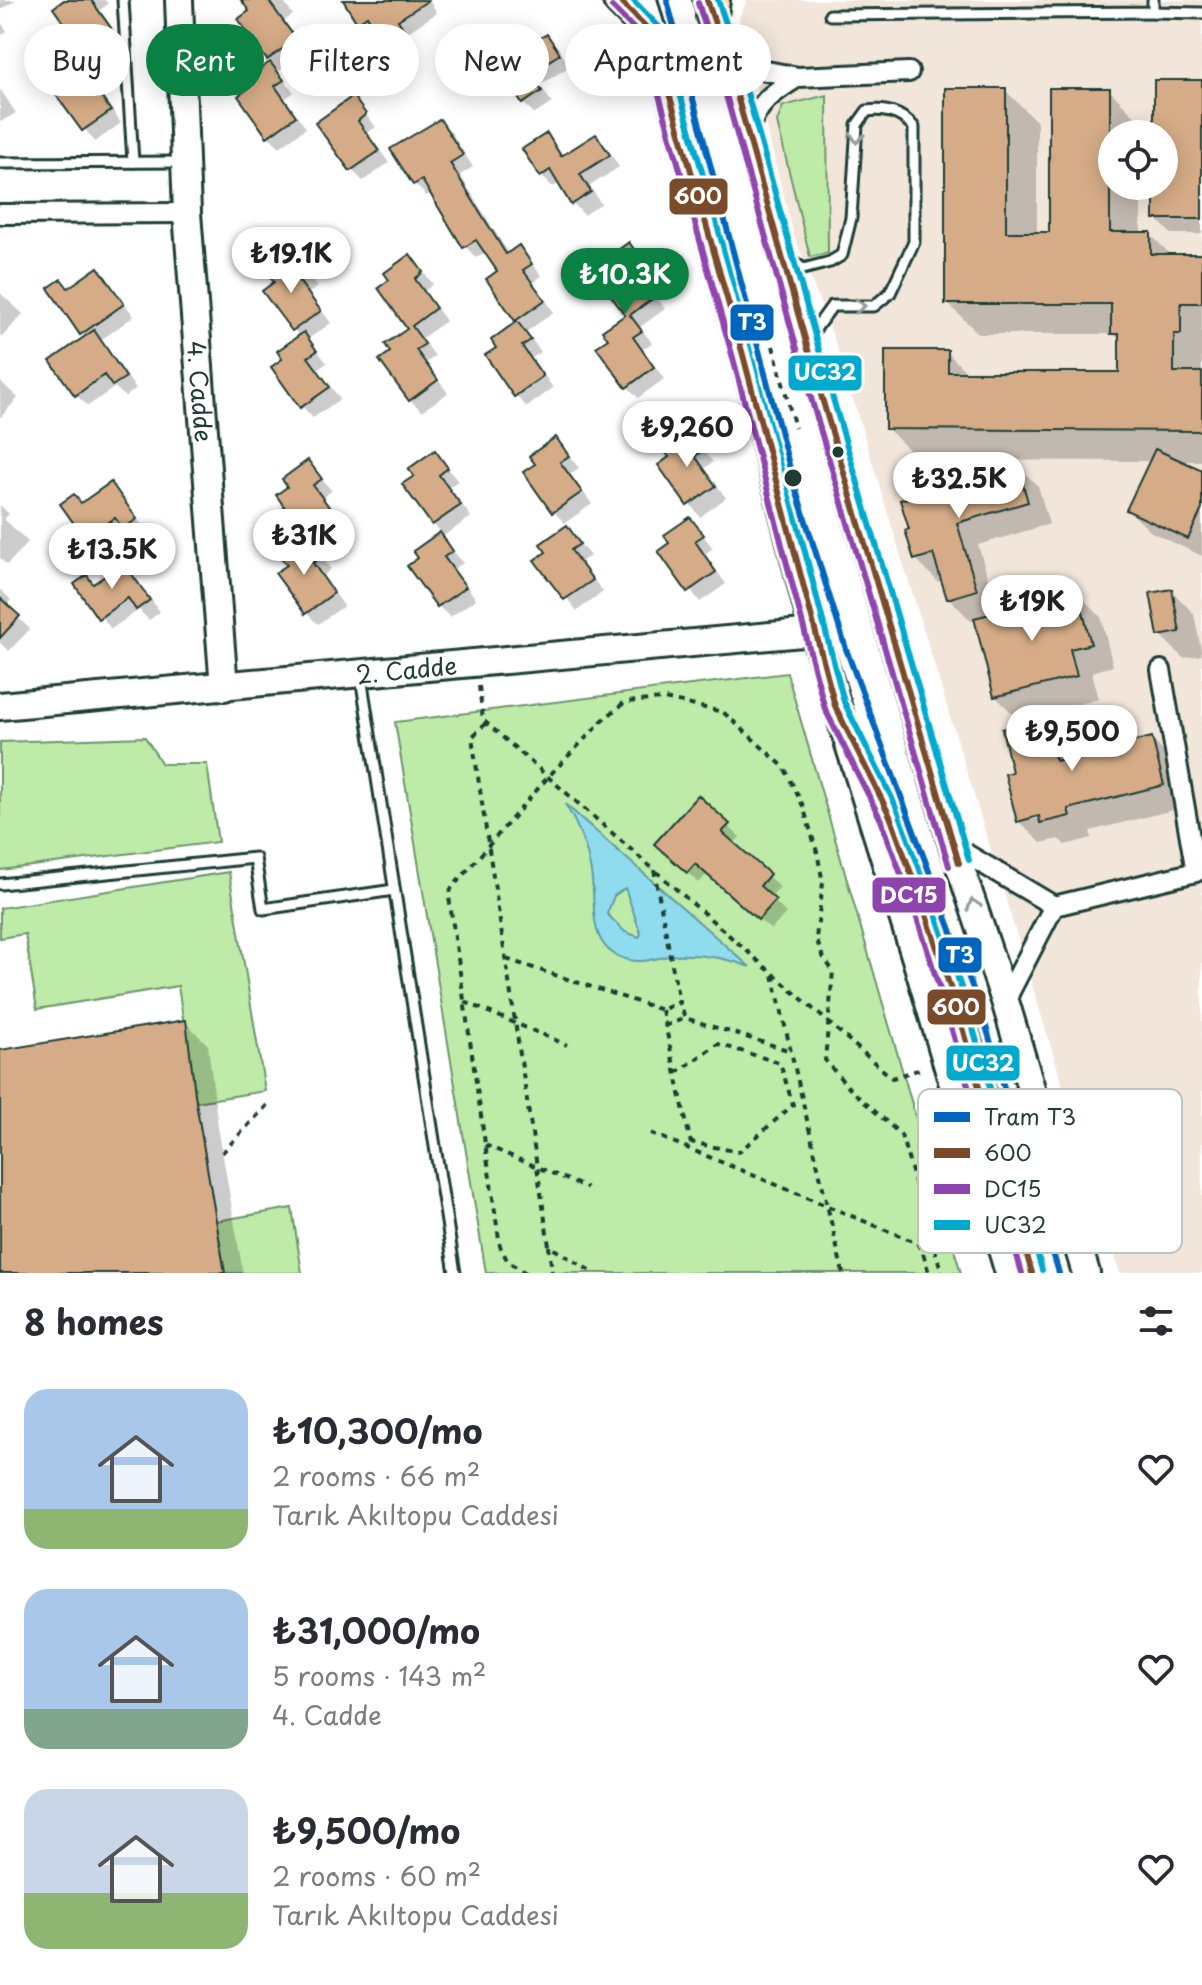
<!DOCTYPE html>
<html lang="en">
<head>
<meta charset="utf-8">
<style>
  body { margin:0; font-family:"Playpen Sans",sans-serif; background:#f7f7f7; color:#2b2b33; height:100vh; display:flex; flex-direction:column; font-size:30px; white-space:nowrap }
  * { box-sizing:border-box; margin:0 }
  p { font-size:26px; color:#7c7c81 }
  .icon { flex:none; width:44px; height:44px; fill:none; stroke:currentColor; stroke-width:2; stroke-linecap:round; stroke-linejoin:round }
  .map { position:relative; height:1273px; overflow:hidden }
  .details { display:flex; flex-direction:column; background:#fff; flex:1 }
  .details>* { flex:none }
  .hud { position:absolute; left:24px; top:24px; width:800px; height:72px; display:flex; gap:16px }
  .tools { position:absolute; left:1098px; top:120px; display:grid; gap:16px }
  .tools a { display:grid; place-items:center; width:80px; height:80px; border-radius:50%; background:#fff; box-shadow:0 4px 20px #0003; font-size:40px }
  .price { position:absolute; translate:-50% -68px; padding:0 18px; border-radius:28px; background:#fff; color:#222; font-size:26px; line-height:52px; filter:drop-shadow(0 2px 4px #0008) }
  .price::after { content:''; position:absolute; left:50%; top:48px; width:24px; height:18px; margin-left:-12px; background:inherit; clip-path:polygon(0 0,100% 0,50% 100%) }
  .price.selected { background:#0b8043; color:#fff }
  ul { padding:0; list-style:none }
  li { display:flex; align-items:center; gap:24px; height:200px; padding:0 24px }
  li span { display:grid; place-items:center; flex:none; width:224px; height:160px; border-radius:24px; color:#555 }
  li>.icon { margin-inline-start:auto }
  span .icon { width:96px; height:96px; fill:#fffc; stroke-width:1 }
  li b { font-size:34px }
  h2 { display:flex; justify-content:space-between; align-items:center; height:96px; padding:0 24px; font-size:34px }
  .tag { padding:0 28px; border-radius:36px; background:#fff; box-shadow:0 4px 20px #0003; font-size:28px; line-height:72px }
  .tag.selected { background:#0b8043; color:#fff }
  .map>svg:first-child { display:block }
  .built { fill:#f2e6db; fill-rule:evenodd }
  .green { fill:#beeba8; stroke:#6e946e; stroke-width:2 }
  .water { fill:#8fdcef; stroke:#629ca4; stroke-width:2; fill-rule:evenodd }
  .shadow { fill:#0003; fill-rule:evenodd }
  .building { fill:#d5ac87; stroke:#1f3d34; stroke-width:2 }
  .lines { fill:none; stroke-linecap:round; stroke-linejoin:round }
  .secondary-tunnel { stroke:#d2d8d6; stroke-width:26; stroke-dasharray:26 13; stroke-linecap:butt }
  .lane-casing { stroke:#1f3d34; stroke-width:15 }
  .street-casing { stroke:#1f3d34; stroke-width:24 }
  .secondary-casing { stroke:#1f3d34; stroke-width:32 }
  .primary-casing { stroke:#1f3d34; stroke-width:36 }
  .path { stroke:#1f3d34; stroke-width:4; stroke-dasharray:6 6; stroke-linecap:butt }
  .lane { stroke:#fff; stroke-width:9 }
  .street { stroke:#fff; stroke-width:18 }
  .secondary { stroke:#fff; stroke-width:26 }
  .primary { stroke:#fcdcac; stroke-width:30 }
  .bus-1-casing { stroke:#fff; stroke-width:12 }
  .bus-2-casing { stroke:#fff; stroke-width:12 }
  .bus-3-casing { stroke:#fff; stroke-width:12 }
  .bus-1 { stroke:#7a4b2a; stroke-width:6 }
  .bus-2 { stroke:#8e44ad; stroke-width:6 }
  .bus-3 { stroke:#00a9ce; stroke-width:6 }
  .tram-1-casing { stroke:#fff; stroke-width:12 }
  .tram-1 { stroke:#0065bd; stroke-width:6 }
  .oneway { stroke:#8f9e9a }
  .bus-dot { fill:#1f3d34; stroke:#fff; stroke-width:3 }
  .labels { text-anchor:middle; dominant-baseline:central; stroke-width:6; stroke-linejoin:round; paint-order:stroke }
  .street-label { font-size:24px; fill:#1f3d34; stroke:#fff }
  .key { fill:#fff; stroke:#bcc5c2; stroke-width:2 }
  .key-label { font-size:22px; fill:#1f3d34 }
  .line-badge { stroke:#fff; stroke-width:3 }
  .badge-label { font-size:22px; text-anchor:middle; font-weight:bold; fill:#fff }
</style>
</head>
<body>
<div class="map">
<svg width="1202" height="1273" viewBox="0 0 1202 1273">
  <rect width="100%" height="100%" fill="#fff"/>
  <filter id="ink" filterUnits="userSpaceOnUse"><feTurbulence type="fractalNoise" baseFrequency=".0125" numOctaves="2"/><feDisplacementMap in="SourceGraphic" scale="16" xChannelSelector="R" yChannelSelector="G"/><feConvolveMatrix kernelMatrix="1 2 1 2 8 2 1 2 1" color-interpolation-filters="sRGB"/></filter>
  <g filter="url(#ink)">
    <path class="built" d="M747,0H1202V1273H1120L837,347L794,235L744,42L739,18ZM1112,134H1164V186H1112Z"/>
    <g class="green">
      <path d="M827,95L828,253L810,257L777,122L783,106Z"/>
      <path d="M787,673L961,1273H486L395,722Z"/>
      <path d="M145,737L162,764H207L218,842L0,870V742Z"/>
      <path d="M229,872L265,1091L196,1102L178,986L37,1009L25,934L0,938V908Z"/>
      <path d="M292,1208L302,1273H225L216,1221Z"/>
    </g>
    <path class="water" d="M565,804L750,967C726,958 703,954 677,955C661,956 645,964 629,960C585,950 597,905 591,872C587,847 578,825 565,804ZM625,888L641,934L639,937L625,932L607,914L614,896Z"/>
    <g class="shadow">
      <path d="M0,0H16L0,10Z"/>
      <path d="M67,0H105L108,4L100,10L121,40L95,59L84,47Z"/>
      <path d="M252,0H282L293,15L284,21L306,51L278,72L294,92L285,99L306,128L280,147L268,136L252,88L247,81L272,63L268,58L252,11Z"/>
      <path d="M345,0H429L437,13L408,32L419,50L402,61L390,49L377,28L370,33L359,21Z"/>
      <path d="M0,21L7,31L0,36Z"/>
      <path d="M497,35L514,56L546,36L558,48L570,66L540,85L552,103L535,114L523,103L510,82L503,86L492,75Z"/>
      <path d="M85,59L109,87L100,93L121,123L95,142L56,91L67,83Z"/>
      <path d="M1202,82V234H1171L1156,218V186H1164V134H1156Z"/>
      <path d="M0,89L16,113L0,122Z"/>
      <path d="M1005,90L1037,122V234H1051L1109,90L1141,122V134H1112V186H1141V234H1150L1172,256H1202V461H1176L1202,472V556L1151,532L1128,510L1151,461L919,460L887,428L947,352L968,374H1121V341L1114,334H979L947,303Z"/>
      <path d="M353,99L376,127L367,133L389,163L363,181L352,170L318,123Z"/>
      <path d="M440,121L451,132L473,167L460,175L509,254L518,247L542,276L533,282L554,312L526,332L541,352L532,358L553,388L527,407L516,396L499,348L494,341L520,322L500,272L486,252L476,258L465,246L432,192L426,196L415,184L393,149Z"/>
      <path d="M546,136L564,157L596,137L607,148L619,167L590,186L601,204L584,215L573,203L560,183L553,187L541,176Z"/>
      <path d="M629,245L652,273L644,279L665,309L640,327L652,343L643,349L664,379L638,398L627,386L610,339L628,316L611,269Z"/>
      <path d="M410,256L433,284L425,291L446,321L422,338L435,356L426,363L448,393L422,411L410,400L393,353L410,329L392,280Z"/>
      <path d="M295,259L318,287L309,293L331,323L308,339L327,363L318,369L340,399L313,418L302,406L285,359L300,337L265,291L277,283Z"/>
      <path d="M98,270L134,316L101,340L136,389L125,397L115,387L88,406L76,395L86,338L82,333L69,290Z"/>
      <path d="M0,293L23,314L2,337L0,335Z"/>
      <path d="M0,381L18,398L0,418Z"/>
      <path d="M690,434L713,462L705,468L726,498L700,517L661,466L672,458Z"/>
      <path d="M556,440L579,468L570,474L592,504L565,523L554,512L538,464Z"/>
      <path d="M434,453L458,481L449,487L471,517L442,537L463,563L454,569L476,599L450,617L438,606L421,559L416,551L442,533L433,524L417,477Z"/>
      <path d="M308,463L332,491L323,497L344,527L318,546L307,534L290,487Z"/>
      <path d="M1015,464L1038,486L1049,524L978,545L999,614L1078,594L1101,617L1113,666L1092,672L1099,699L1018,719L995,696L976,620L971,621L949,598L943,580L938,582L916,559L968,483Z"/>
      <path d="M110,485L147,531L136,539L126,529L98,549L87,537L82,505Z"/>
      <path d="M0,505L9,514L4,519L28,542L7,565L0,558Z"/>
      <path d="M690,519L713,548L705,554L726,584L700,602L661,551L672,543Z"/>
      <path d="M567,528L590,556L581,562L603,592L577,611L537,560L548,552Z"/>
      <path d="M308,541L331,569L323,576L344,606L318,624L306,613L290,565Z"/>
      <path d="M124,566L135,577L160,612L149,620L139,610L111,629L76,585L87,577L95,585Z"/>
      <path d="M0,589L11,600L6,606L30,629L9,651L0,643Z"/>
      <path d="M1172,591L1194,614L1202,655L1183,658L1160,635Z"/>
      <path d="M1045,720L1067,743L1071,759L1151,739L1174,762L1185,807L1090,831L1092,838L1065,845L1059,839L1041,843L1018,821L1015,773ZM1032,816H1049L1032,820Z"/>
      <path d="M698,798L740,837L733,845L780,887L770,897L786,913L771,930L707,874L699,883L668,855Z"/>
      <path d="M185,1022L208,1045L218,1127L243,1273H0V1052Z"/>
    </g>
    <g class="building">
      <path d="M64,0H91L111,28L82,49L53,8Z"/>
      <path d="M241,0H268L296,39L267,60L238,19L249,11Z"/>
      <path d="M343,0H429L398,20L409,38L389,51L367,16L357,23Z"/>
      <path d="M497,33L511,55L547,34L560,54L530,73L542,91L522,104L500,69L490,76L472,48Z"/>
      <path d="M85,56L99,75L90,81L111,111L82,131L53,91L65,82L59,75Z"/>
      <path d="M270,62L284,80L275,86L296,116L267,137L238,96L249,88L244,80Z"/>
      <path d="M1154,80H1202V219H1154V186H1164V134H1154Z"/>
      <path d="M945,88H1006V232H1049V88H1110V232H1151V254H1202V303H1181V334H1174V372H1202V431L885,429V350H948V372H1119V334H1111V304H945Z"/>
      <path d="M353,96L366,114L358,121L379,151L350,171L315,123Z"/>
      <path d="M440,119L463,155L450,163L506,254L519,245L532,264L523,270L545,300L515,321L486,279L497,271L476,240L463,248L422,180L413,185L390,149Z"/>
      <path d="M547,133L561,156L596,134L610,155L580,174L591,192L571,205L550,170L540,177L522,149Z"/>
      <path d="M629,242L642,261L634,267L655,297L630,315L642,331L633,337L654,367L626,388L596,347L608,339L602,331L625,315L597,277L608,269L603,261Z"/>
      <path d="M410,254L423,272L415,279L436,308L412,326L425,344L416,350L438,380L409,401L379,360L390,352L385,344L407,329L378,288L389,280L384,273Z"/>
      <path d="M295,256L308,275L299,281L321,311L292,331L262,291L274,282L268,275Z"/>
      <path d="M98,267L124,304L80,335L48,288L61,279L68,288Z"/>
      <path d="M517,321L531,340L522,346L543,376L514,397L485,355L496,348L491,340Z"/>
      <path d="M94,330L126,377L112,386L104,375L75,396L50,361Z"/>
      <path d="M304,332L317,351L308,357L330,387L300,408L271,367L282,359L277,351Z"/>
      <path d="M690,431L704,450L695,456L716,486L687,506L658,465L669,457L664,450Z"/>
      <path d="M556,437L569,456L560,462L582,492L552,513L523,472L535,464L529,456Z"/>
      <path d="M1155,449L1202,470V509L1188,539L1126,510Z"/>
      <path d="M435,450L448,468L439,475L461,505L432,525L402,484L414,476L408,469Z"/>
      <path d="M308,460L322,479L313,485L335,515L305,536L276,495L287,487L282,479Z"/>
      <path d="M1016,461L1028,502L957,523L977,590L947,599L933,554L914,560L905,530L909,529L900,500L966,481L964,476Z"/>
      <path d="M111,482L137,519L123,529L115,518L85,539L60,504L74,494L81,503Z"/>
      <path d="M690,517L704,535L695,541L716,572L687,592L658,551L669,543L664,535Z"/>
      <path d="M567,525L580,544L571,550L593,580L564,600L534,560L546,552L540,544Z"/>
      <path d="M440,532L453,551L444,557L466,587L437,607L407,566L418,558L413,551Z"/>
      <path d="M308,539L321,557L313,563L334,593L305,614L275,573L287,565L281,558Z"/>
      <path d="M124,563L150,600L136,610L128,598L98,619L74,584L87,575L93,584Z"/>
      <path d="M1172,589L1180,632L1158,636L1150,593Z"/>
      <path d="M1078,592L1091,644L1070,649L1077,676L994,697L974,618Z"/>
      <path d="M0,598L20,616L0,638Z"/>
      <path d="M1045,718L1056,761L1152,737L1164,785L1068,809L1070,816L1040,823L1039,816L1017,822L1005,774L1012,772L1002,729Z"/>
      <path d="M698,795L730,824L722,832L770,874L760,886L776,900L758,920L695,864L687,873L654,844Z"/>
      <path d="M186,1020L196,1102L225,1273H0V1050Z"/>
    </g>
    <g class="lines">
      <path class="secondary-tunnel" d="M1018,1225L1032,1273"/>
      <g class="lane-casing">
        <g id="lane">
          <path d="M123,0L133,162"/>
          <path d="M1153,12L1202,13"/>
          <path d="M830,15L1153,12V0"/>
          <path d="M0,163L183,162"/>
          <path d="M789,258L803,269L830,262L842,255L851,218L857,125L867,111C885,108 901,113 914,127V242L890,293L874,306H832L813,332V338"/>
          <path d="M361,677L455,1273"/>
          <path d="M0,884L255,858L263,909L394,890"/>
        </g>
      </g>
      <g class="street-casing">
        <g id="street">
          <path d="M725,53L740,66L798,77L909,72"/>
          <path d="M748,134C756,104 772,93 798,77"/>
          <path d="M0,214L187,213"/>
          <path d="M953,846L1054,906"/>
          <path d="M1005,1001L1054,906L1196,872L1161,670"/>
        </g>
      </g>
      <g class="secondary-casing">
        <g id="secondary">
          <path id="s1" d="M179,0L187,213L224,687"/>
          <path d="M643,0L743,355L814,632L916,959L1009,1273"/>
          <path d="M707,0L725,53L816,378L953,846L1005,1001L1086,1273"/>
          <path id="s2" d="M0,706L814,632"/>
          <path d="M874,784C941,920 977,1080 1018,1225"/>
        </g>
      </g>
      <g class="primary-casing">
        <g id="primary">
          <path d="M619,0L652,33"/>
          <path d="M712,16L714,0"/>
        </g>
      </g>
      <g class="path">
        <path d="M773,346L795,428"/>
        <path d="M479,686L483,720L892,1078L924,1068"/>
        <path d="M486,723L472,737L549,1246L594,1273"/>
        <path d="M654,870L679,1002"/>
        <path d="M506,959L662,1010L679,1002L685,1018L791,1051"/>
        <path d="M773,975L843,1273"/>
        <path d="M465,1002L567,1045"/>
        <path d="M662,1010L691,1144"/>
        <path d="M665,1026L685,1018"/>
        <path d="M676,1073L718,1044L780,1063L793,1105L739,1152L690,1142"/>
        <path d="M651,1133L917,1243L923,1253L929,1273"/>
        <path d="M485,1145L587,1188"/>
        <path d="M222,1153L270,1102"/>
        <path d="M549,1246L552,1273"/>
        <path d="M526,1273L508,1262L500,1246L449,897L451,889L548,777L603,720L625,702L664,699L723,712L784,767L803,806L817,852L823,883L816,938L822,955L833,971L825,1060L848,1087L901,1135L942,1273"/>
      </g>
      <use href="#lane" class="lane"/>
      <use href="#street" class="street"/>
      <use href="#secondary" class="secondary"/>
      <use href="#primary" class="primary"/>
      <g class="bus-1-casing">
        <g id="bus-1">
          <path d="M619,0L652,33L743,355L835,706L890,816L923,906L953,996L1032,1273"/>
          <path d="M707,0L725,53L816,378L959,863"/>
        </g>
      </g>
      <g class="bus-2-casing">
        <g id="bus-2">
          <path d="M698,3L715,56L806,381L949,866"/>
          <path d="M612,7L643,38L733,358L825,709L881,820L914,909L943,999L1022,1273"/>
        </g>
      </g>
      <g class="bus-3-casing">
        <g id="bus-3">
          <path d="M633,0L662,30L753,352L844,702L899,812L932,903L963,993L1042,1270"/>
          <path d="M718,0L735,50L826,375L969,860"/>
        </g>
      </g>
      <use href="#bus-1" class="bus-1"/>
      <use href="#bus-2" class="bus-2"/>
      <use href="#bus-3" class="bus-3"/>
      <g class="tram-1-casing">
        <path id="tram-1" d="M667,0L793,480L846,649L982,1013L1059,1273"/>
      </g>
      <use href="#tram-1" class="tram-1"/>
    </g>
    <defs><path id="oneway-chevron" d="M-2-3.5L2.5 0L-2 3.5" fill="none" stroke-width="1.6" stroke-linecap="round" stroke-linejoin="round" transform="scale(2)"/></defs>
    <g class="oneway">
      <use href="#oneway-chevron" transform="translate(857 138) rotate(95)"/>
      <use href="#oneway-chevron" transform="translate(860 306) rotate(-1)"/>
      <use href="#oneway-chevron" transform="translate(973 904) rotate(-109)"/>
    </g>
  </g>
  <g class="bus-dot">
    <circle cx="838" cy="452" r="7"/>
    <circle cx="793" cy="478" r="10"/>
  </g>
  <g class="labels">
    <g class="street-label">
      <text stroke="none"><textPath href="#s1" startOffset="392">4. Cadde</textPath></text>
      <text stroke="none"><textPath href="#s2" startOffset="408">2. Cadde</textPath></text>
    </g>
  </g>
  <rect x="918" y="1089" width="264" height="164" rx="12" class="key"/>
  <rect x="934" y="1112" width="36" height="10" fill="#0065bd"/>
  <rect x="934" y="1148" width="36" height="10" fill="#7a4b2a"/>
  <rect x="934" y="1184" width="36" height="10" fill="#8e44ad"/>
  <rect x="934" y="1220" width="36" height="10" fill="#00a9ce"/>
  <g class="key-label">
    <text x="984" y="1125">Tram T3</text>
    <text x="984" y="1161">600</text>
    <text x="984" y="1197">DC15</text>
    <text x="984" y="1233">UC32</text>
  </g>
  <g class="line-badge">
    <rect x="668" y="177" width="61" height="39" rx="8" fill="#7a4b2a"/>
    <rect x="729" y="303" width="46" height="39" rx="8" fill="#0065bd"/>
    <rect x="787" y="354" width="76" height="38" rx="8" fill="#00a9ce"/>
    <rect x="871" y="876" width="76" height="38" rx="8" fill="#8e44ad"/>
    <rect x="937" y="936" width="46" height="38" rx="8" fill="#0065bd"/>
    <rect x="926" y="988" width="61" height="38" rx="8" fill="#7a4b2a"/>
    <rect x="945" y="1044" width="76" height="38" rx="8" fill="#00a9ce"/>
  </g>
  <g class="badge-label">
    <text x="698" y="204">600</text>
    <text x="752" y="330">T3</text>
    <text x="825" y="380">UC32</text>
    <text x="909" y="903">DC15</text>
    <text x="960" y="963">T3</text>
    <text x="956" y="1015">600</text>
    <text x="983" y="1071">UC32</text>
  </g>
</svg>
<div class="tools">
<a><svg class="icon" aria-label="locate" viewBox="0 0 24 24"><circle cx="12" cy="12" r="6"/><path d="M12 2v4M12 18v4M2 12h4M18 12h4"/></svg></a>
</div>
<b class="price" style="left:291px;top:295px">₺19.1K</b>
<b class="price selected" style="left:625px;top:316px">₺10.3K</b>
<b class="price" style="left:687px;top:469px">₺9,260</b>
<b class="price" style="left:959px;top:520px">₺32.5K</b>
<b class="price" style="left:304px;top:577px">₺31K</b>
<b class="price" style="left:112px;top:591px">₺13.5K</b>
<b class="price" style="left:1032px;top:643px">₺19K</b>
<b class="price" style="left:1072px;top:773px">₺9,500</b>
<div class="hud">
<a class="tag">Buy</a>
<a class="tag selected">Rent</a>
<a class="tag">Filters</a>
<a class="tag">New</a>
<a class="tag">Apartment</a>
</div>
</div>
<section class="details">
<h2>8 homes<svg class="icon" aria-label="filters" viewBox="0 0 24 24"><path d="M4 7h16M4 17h16"/><circle cx="9" cy="7" r="2"/><circle cx="15" cy="17" r="2"/></svg></h2>
<ul>
<li><span style="background:linear-gradient(#a9c7e8 75%,#8fb573 0)"><svg class="icon" aria-label="home" viewBox="0 0 24 24"><path d="M3 11l9-7 9 7M6 9v11h12V9"/></svg></span><div><b>₺10,300/mo</b><p>2 rooms · 66 m²</p><p>Tarık Akıltopu Caddesi</p></div><svg class="icon" aria-label="heart" viewBox="0 0 24 24"><path d="M12 20l-8-8c-3-5 5-10 8-4 3-6 11-1 8 4z"/></svg></li>
<li><span style="background:linear-gradient(#a9c7e8 75%,#7fa58c 0)"><svg class="icon" aria-label="home" viewBox="0 0 24 24"><path d="M3 11l9-7 9 7M6 9v11h12V9"/></svg></span><div><b>₺31,000/mo</b><p>5 rooms · 143 m²</p><p>4. Cadde</p></div><svg class="icon" aria-label="heart" viewBox="0 0 24 24"><path d="M12 20l-8-8c-3-5 5-10 8-4 3-6 11-1 8 4z"/></svg></li>
<li><span style="background:linear-gradient(#c9d6e8 65%,#8fb573 0)"><svg class="icon" aria-label="home" viewBox="0 0 24 24"><path d="M3 11l9-7 9 7M6 9v11h12V9"/></svg></span><div><b>₺9,500/mo</b><p>2 rooms · 60 m²</p><p>Tarık Akıltopu Caddesi</p></div><svg class="icon" aria-label="heart" viewBox="0 0 24 24"><path d="M12 20l-8-8c-3-5 5-10 8-4 3-6 11-1 8 4z"/></svg></li>
</ul>
</section>
</body>
</html>
